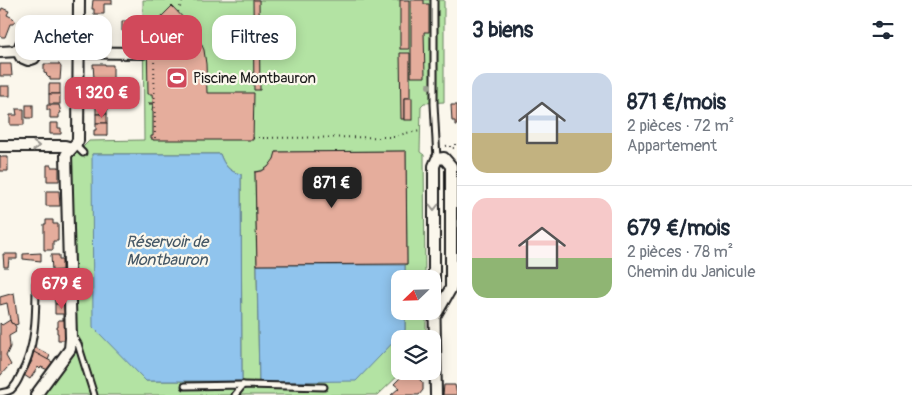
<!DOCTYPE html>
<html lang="fr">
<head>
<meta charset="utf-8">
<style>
  body { margin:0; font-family:Pangolin,sans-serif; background:#f2f2f3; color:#1f2937; height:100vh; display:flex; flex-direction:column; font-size:19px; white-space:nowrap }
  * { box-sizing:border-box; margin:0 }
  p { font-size:16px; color:#747a83 }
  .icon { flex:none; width:28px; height:28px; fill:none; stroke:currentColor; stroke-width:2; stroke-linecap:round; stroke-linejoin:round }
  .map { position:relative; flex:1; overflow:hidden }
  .drawer { display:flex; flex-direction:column; background:#fff; width:455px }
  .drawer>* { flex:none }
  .hud { position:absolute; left:15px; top:15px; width:366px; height:45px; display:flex; gap:10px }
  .needle { width:32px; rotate:247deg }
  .tools { position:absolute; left:391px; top:270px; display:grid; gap:10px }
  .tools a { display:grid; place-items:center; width:50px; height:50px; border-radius:10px; background:#fff; box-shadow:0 2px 12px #0003; font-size:25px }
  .price { position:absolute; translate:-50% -42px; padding:0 11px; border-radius:10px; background:#d1495b; color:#fff; font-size:16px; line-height:32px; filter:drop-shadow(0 1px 2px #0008) }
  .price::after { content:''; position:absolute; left:50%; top:30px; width:15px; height:11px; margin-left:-8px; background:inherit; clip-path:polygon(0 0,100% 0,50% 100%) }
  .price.selected { background:#222; color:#fff }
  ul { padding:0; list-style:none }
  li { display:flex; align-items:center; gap:15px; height:125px; padding:0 15px }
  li+li { border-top:1px solid #e0e1e3 }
  li span { display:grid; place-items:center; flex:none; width:140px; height:100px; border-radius:15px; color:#555 }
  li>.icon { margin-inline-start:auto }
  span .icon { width:60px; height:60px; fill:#fffc; stroke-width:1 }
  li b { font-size:21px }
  h2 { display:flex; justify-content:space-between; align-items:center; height:60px; padding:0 15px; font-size:21px }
  .tag { padding:0 18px; border-radius:15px; background:#fff; box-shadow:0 2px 12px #0003; font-size:18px; line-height:45px }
  .tag.selected { background:#d1495b; color:#fff }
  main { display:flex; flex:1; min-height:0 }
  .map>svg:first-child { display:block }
  .green { fill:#b3e3a3; stroke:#688060; fill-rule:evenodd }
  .water { fill:#90c4ed; stroke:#628199 }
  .building { fill:#e5ad9c; stroke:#1c1c1c }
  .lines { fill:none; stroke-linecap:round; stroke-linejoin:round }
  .lane-casing { stroke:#1c1c1c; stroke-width:9 }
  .street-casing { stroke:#1c1c1c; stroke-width:14 }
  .path { stroke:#1c1c1c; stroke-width:2; stroke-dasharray:1 4; stroke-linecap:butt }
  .lane { stroke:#fbf7ec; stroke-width:5 }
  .street { stroke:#fbf7ec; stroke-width:10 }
  .tree { fill:#99a090 }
  .oneway { stroke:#97948e }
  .labels { text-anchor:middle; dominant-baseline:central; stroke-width:4.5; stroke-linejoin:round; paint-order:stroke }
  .poi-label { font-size:15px; fill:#1c1c1c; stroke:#fbf7ec; text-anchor:start }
  .water-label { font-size:16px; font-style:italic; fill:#455765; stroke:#fbf7ec }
</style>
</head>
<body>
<main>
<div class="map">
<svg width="457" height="395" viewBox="0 0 457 395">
  <rect width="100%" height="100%" fill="#fbf7ec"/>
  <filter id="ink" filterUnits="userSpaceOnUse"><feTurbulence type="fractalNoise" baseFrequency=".02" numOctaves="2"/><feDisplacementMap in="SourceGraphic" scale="10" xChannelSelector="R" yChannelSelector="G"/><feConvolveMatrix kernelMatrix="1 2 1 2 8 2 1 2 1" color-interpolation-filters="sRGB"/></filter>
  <g filter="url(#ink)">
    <path class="green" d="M143,0H444V102L424,103L421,106L420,152L424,155L425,279H405V265L407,264L406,151L276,152C274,164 267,170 255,172L259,381L405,330V311H426V339H400V371H403L378,395H36L71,348V159L89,141L144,140ZM92,154H220C224,165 229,172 241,174L242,381H146Z"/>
    <g class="water">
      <path d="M92,154H220C224,165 229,172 241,174L242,381H146L93,327Z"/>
      <path d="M257,265H405V279H400V311H405V330L356,381L259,382Z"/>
    </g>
    <g class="building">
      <path d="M93,0H112V4H104V14H94V9H92Z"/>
      <path d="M253,0H259L260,90H254Z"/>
      <rect x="400" y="0" width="9" height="49"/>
      <path d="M411,0H424V4H429V32H424L425,77H411Z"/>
      <path d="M172,6L190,25L200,41L204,50L206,64L207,93H254L253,140H153V139H151V136H153V111H152L153,104H149V103H153L152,94H148L147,30H145V24L146,19H152L151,31H153L154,24Z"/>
      <path d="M2,8L9,11L7,15L13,18L15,20L13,24H10L5,37H2L0,36V13Z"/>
      <path d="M122,21H136V33H129V31H122Z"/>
      <path d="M41,22H53L54,28H56V35H42Z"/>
      <path d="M93,22H103V41H91V24H93Z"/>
      <path d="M400,53H410V98H404V119H401Z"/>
      <path d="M0,64H11L12,76H0Z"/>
      <path d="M44,64H59L61,67L60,80H50V77L49,78L46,75L47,74L44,73Z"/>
      <path d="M93,64H105V65H113V79H94Z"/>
      <rect x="49" y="84" width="11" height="10"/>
      <rect x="0" y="86" width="10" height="10"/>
      <rect x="96" y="86" width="16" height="5"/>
      <rect x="94" y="91" width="10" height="14"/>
      <rect x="49" y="94" width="11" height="10"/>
      <rect x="404" y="98" width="8" height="22"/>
      <rect x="26" y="105" width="7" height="13"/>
      <path d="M47,105H59L61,113H59V118H50V110H47Z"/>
      <rect x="96" y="105" width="11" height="9"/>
      <path d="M451,105H457V125H455V121H452Z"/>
      <path d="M16,109H24V125H10V115H17Z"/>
      <rect x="96" y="114" width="11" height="9"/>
      <path d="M50,123H58V128H61V134H50Z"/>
      <path d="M96,123H107V136H94V130H96Z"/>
      <path d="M406,151L407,264L257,265L255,172L262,171L268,167L274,159L276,152Z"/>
      <path d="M0,155L1,157H8V171H0Z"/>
      <path d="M47,165H51V167H59V181H47Z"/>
      <path d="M46,191H59L60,206H46Z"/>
      <path d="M46,220H53V224H58V241H53V250H44V224H46Z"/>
      <path d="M41,253V261L23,259V254Z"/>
      <path d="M3,254H17V259H9L8,267H4Z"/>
      <path d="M51,255H59V260H62V270L52,271Z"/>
      <path d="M50,274H59L60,293H50Z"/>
      <path d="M14,293L18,324L15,325L11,323L10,320L7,303L0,305V297Z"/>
      <path d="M54,293H60V296H64V304H55Z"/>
      <path d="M55,304H67V320H63V314H55Z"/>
      <path d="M10,320L11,323L14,324L16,327L15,331L16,332L9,336L10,347L6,356L11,365L7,368L0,376V323L2,325Z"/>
      <path d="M58,320H67V340H58V333H57V327H58Z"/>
      <path d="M34,347L50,355L48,360L33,353Z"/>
      <path d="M34,352L54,363L48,370L41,367L40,369L38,367L30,379L24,375L32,361L29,360L31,358H30Z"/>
      <path d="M407,371H411L423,383V390L419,395H391L399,388L394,384Z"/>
      <path d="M444,385H455L457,395H443Z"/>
    </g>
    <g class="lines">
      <g class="lane-casing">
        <g id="lane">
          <path d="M434,0V104L437,159"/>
          <path d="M75,145L83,153"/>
          <path d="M71,338L75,339L78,344L94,395"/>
          <path d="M185,386L243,385L324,387"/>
          <path d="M0,393C4,392 8,392 11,390C15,386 18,381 20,376C36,348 36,315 36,283"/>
          <path d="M235,395L243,385"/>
        </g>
      </g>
      <g class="street-casing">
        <g id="street">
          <path d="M18,51L21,57L28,60L34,58L38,52"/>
          <path d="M0,52L18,51L21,44L28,41L35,44L38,52L143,53"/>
          <path d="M0,146H65L72,148"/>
          <path d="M435,316L451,288V166L444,158L437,159L434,166V288L436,395"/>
          <path d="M36,395L70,349L71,338L66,155L78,141L79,0"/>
        </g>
      </g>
      <g class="path">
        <path d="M178,12L183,0"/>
        <path d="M144,43V32L146,33L145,45"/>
        <path d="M153,53H154L155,138"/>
        <path d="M253,138L395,137L406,133L422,131"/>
        <path d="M446,146L450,145V148H455V144H457"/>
      </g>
      <use href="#lane" class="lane"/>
      <use href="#street" class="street"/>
    </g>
    <circle class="tree" cx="429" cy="86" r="3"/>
    <defs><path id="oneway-chevron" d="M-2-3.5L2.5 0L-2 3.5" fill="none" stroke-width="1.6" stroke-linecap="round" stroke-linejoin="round" transform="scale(1.25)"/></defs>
    <g class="oneway">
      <use href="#oneway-chevron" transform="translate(36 146)"/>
      <use href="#oneway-chevron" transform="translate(434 207) rotate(90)"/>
    </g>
  </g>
  <defs>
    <g id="stadium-square" transform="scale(1.125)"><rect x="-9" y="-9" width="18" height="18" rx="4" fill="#d1495b" stroke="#fbf7ec"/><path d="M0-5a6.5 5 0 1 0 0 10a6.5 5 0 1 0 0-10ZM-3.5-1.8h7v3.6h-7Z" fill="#fff"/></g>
  </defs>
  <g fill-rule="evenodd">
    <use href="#stadium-square" x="177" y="78"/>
  </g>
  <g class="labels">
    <g class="poi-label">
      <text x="193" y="78">Piscine Montbauron</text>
    </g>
    <g class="water-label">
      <text x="167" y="242">Réservoir de<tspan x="167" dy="18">Montbauron</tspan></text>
    </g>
  </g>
</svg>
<div class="tools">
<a><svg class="needle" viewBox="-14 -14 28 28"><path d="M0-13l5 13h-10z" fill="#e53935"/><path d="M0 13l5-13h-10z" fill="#747a83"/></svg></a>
<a><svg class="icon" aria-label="layers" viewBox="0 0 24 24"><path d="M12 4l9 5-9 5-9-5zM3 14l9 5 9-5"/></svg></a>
</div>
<b class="price" style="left:102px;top:119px">1 320 €</b>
<b class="price selected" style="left:332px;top:209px">871 €</b>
<b class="price" style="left:62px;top:310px">679 €</b>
<div class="hud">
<a class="tag">Acheter</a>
<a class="tag selected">Louer</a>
<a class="tag">Filtres</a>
</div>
</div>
<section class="drawer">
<h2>3 biens<svg class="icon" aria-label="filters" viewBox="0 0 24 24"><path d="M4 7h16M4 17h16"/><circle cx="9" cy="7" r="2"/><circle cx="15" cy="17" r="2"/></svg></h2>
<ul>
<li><span style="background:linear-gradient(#c9d6e8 60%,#c2b280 0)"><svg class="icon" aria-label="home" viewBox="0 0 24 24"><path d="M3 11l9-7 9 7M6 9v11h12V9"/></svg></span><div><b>871 €/mois</b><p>2 pièces · 72 m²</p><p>Appartement</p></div></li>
<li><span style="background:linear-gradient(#f6c9c9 60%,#8fb573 0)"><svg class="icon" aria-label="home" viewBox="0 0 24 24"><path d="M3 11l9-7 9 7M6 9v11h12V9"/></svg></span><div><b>679 €/mois</b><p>2 pièces · 78 m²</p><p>Chemin du Janicule</p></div></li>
</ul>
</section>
</main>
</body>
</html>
